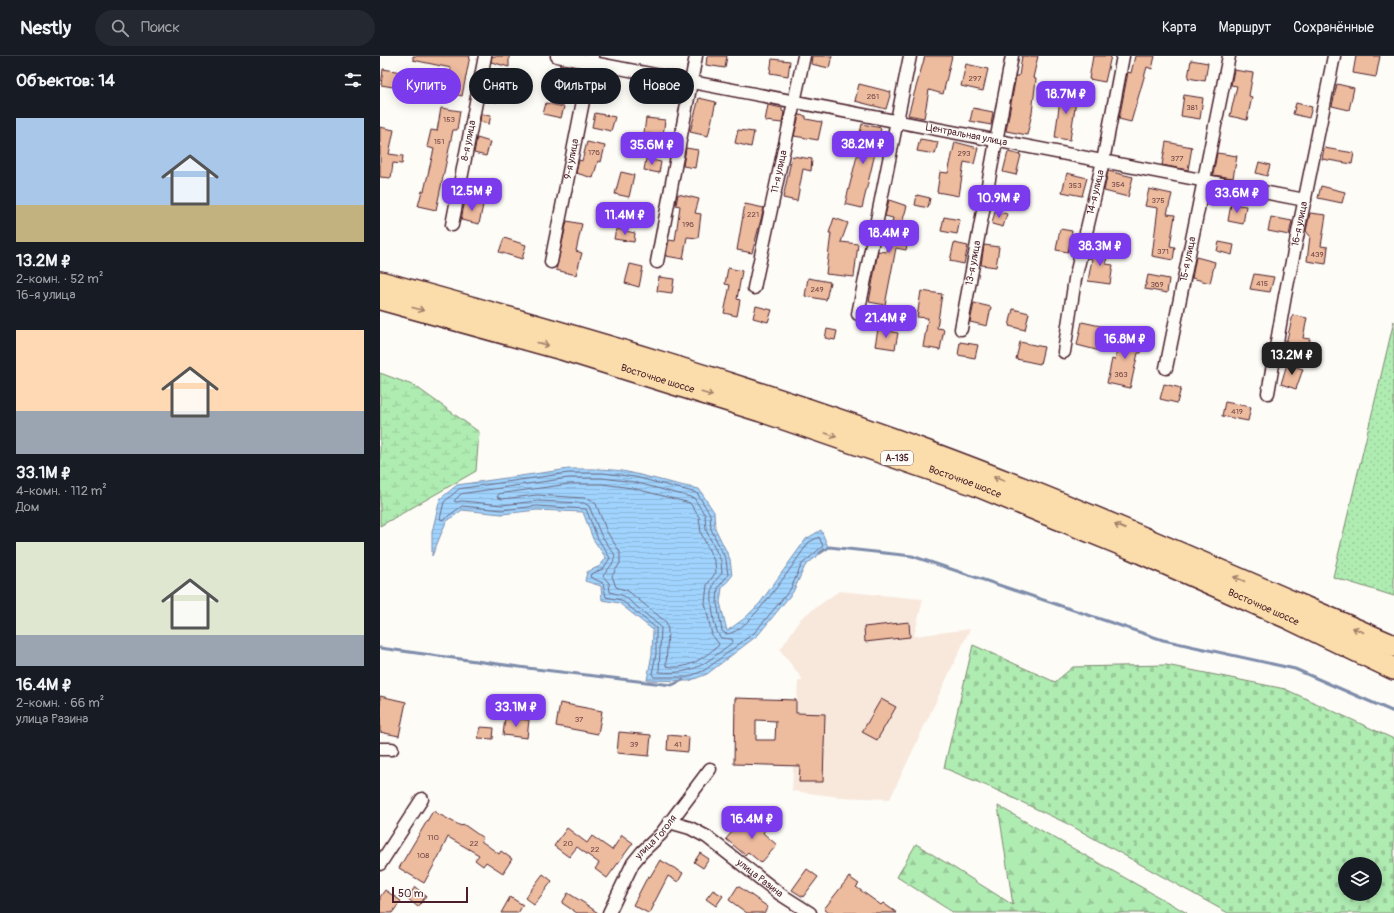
<!DOCTYPE html>
<html lang="ru">
<head>
<meta charset="utf-8">
<style>
  body { margin:0; font-family:Pangolin,sans-serif; background:#242831; color:#f1f3f6; height:100vh; display:flex; flex-direction:column; font-size:15px; white-space:nowrap }
  * { box-sizing:border-box; margin:0 }
  p { font-size:13px; color:#9ea1a6 }
  .icon { flex:none; width:22px; height:22px; fill:none; stroke:currentColor; stroke-width:2; stroke-linecap:round; stroke-linejoin:round }
  .map { position:relative; flex:1; overflow:hidden }
  .sheet { display:flex; flex-direction:column; background:#171b24; width:380px }
  .sheet>* { flex:none }
  .guide { position:absolute; left:12px; top:12px; width:380px; height:36px; display:flex; gap:8px }
  .tools { position:absolute; left:958px; top:801px; display:grid; gap:8px }
  .tools a { display:grid; place-items:center; width:44px; height:44px; border-radius:50%; background:#171b24; box-shadow:0 2px 10px #0003; font-size:20px }
  .scale { position:absolute; left:12px; bottom:10px; width:76px; box-sizing:border-box; padding-left:4px; border:2px solid #4a1f2b; border-top:0; font-size:11px; line-height:14px; white-space:nowrap; color:#4a1f2b; -webkit-text-stroke:3px #fdfcf7; paint-order:stroke }
  .price { position:absolute; translate:-50% -34px; padding:0 9px; border-radius:8px; background:#7c3aed; color:#fff; font-size:13px; line-height:26px; filter:drop-shadow(0 1px 2px #0008) }
  .price::after { content:''; position:absolute; left:50%; top:24px; width:12px; height:9px; margin-left:-6px; background:inherit; clip-path:polygon(0 0,100% 0,50% 100%) }
  .price.selected { background:#222; color:#fff }
  ul { padding:0; list-style:none }
  li { display:grid; align-content:center; gap:8px; height:212px; padding:0 16px }
  li span { display:grid; place-items:center; height:124px; border-radius:0px; color:#555 }
  li>.icon { margin-inline-start:auto }
  span .icon { width:72px; height:72px; fill:#fffc; stroke-width:1 }
  li b { font-size:17px }
  h2 { display:flex; justify-content:space-between; align-items:center; height:48px; padding:0 16px; font-size:17px }
  .tag { padding:0 14px; border-radius:18px; background:#171b24; box-shadow:0 2px 10px #0003; font-size:14px; line-height:36px }
  .tag.selected { background:#7c3aed; color:#fff }
  header { display:flex; align-items:center; gap:24px; box-sizing:border-box; height:56px; padding:0 20px; background:#171b24; border-bottom:1px solid #363941 }
  header strong { font-size:19px }
  nav { display:flex; gap:22px; margin-inline-start:auto; font-size:14px }
  .search { width:280px; height:36px; background:#242831; display:flex; align-items:center; gap:10px; box-sizing:border-box; padding:0 14px; border-radius:22px; color:#9ea1a6; font-size:15px }
  main { display:flex; flex:1; min-height:0 }
  .map>svg:first-child { display:block }
  .built { fill:#f8e8dc }
  .grass { fill:url(#grass-dots); stroke:#7c866e }
  .forest { fill:url(#forest-firs); stroke:#7c866e }
  .wetland { fill:url(#wetland-marsh); stroke:#7c866e }
  .cemetery { fill:url(#cemetery-stones); stroke:#7c866e; fill-rule:evenodd }
  .water { fill:url(#water-rules); stroke:#7e8caa }
  .lines { fill:none; stroke-linecap:round; stroke-linejoin:round }
  .shore { stroke:#6c677f; stroke-width:1 }
  .stream { stroke:#7e8caa; stroke-width:3 }
  .building { fill:#edbb9e; stroke:#4a1f2b; fill-rule:evenodd }
  .street-casing { stroke:#4a1f2b; stroke-width:15 }
  .highway-casing { stroke:#4a1f2b; stroke-width:24 }
  .street { stroke:#fdfcf7; stroke-width:12 }
  .highway { stroke:#fbddab; stroke-width:21 }
  .oneway { stroke:#a27e6b }
  .labels { text-anchor:middle; dominant-baseline:central; stroke-width:4; stroke-linejoin:round; paint-order:stroke }
  .number-label { font-size:8px; fill:#734648 }
  .shield { fill:#fdfcf7; stroke:#806168; stroke-width:1 }
  .shield-label { font-size:9px; font-weight:bold; fill:#4a1f2b }
  .street-label { font-size:10px; fill:#4a1f2b; stroke:#fdfcf7 }
</style>
</head>
<body>
<header>
<strong>Nestly</strong>
<div class="search"><svg class="icon" aria-label="search" viewBox="0 0 24 24"><circle cx="10" cy="10" r="6"/><path d="M15 15l6 6"/></svg>Поиск</div>
<nav><a>Карта</a><a>Маршрут</a><a>Сохранённые</a></nav>
</header>
<main>
<section class="sheet">
<h2>Объектов: 14<svg class="icon" aria-label="filters" viewBox="0 0 24 24"><path d="M4 7h16M4 17h16"/><circle cx="9" cy="7" r="2"/><circle cx="15" cy="17" r="2"/></svg></h2>
<ul>
<li><span style="background:linear-gradient(#a9c7e8 70%,#c2b280 0)"><svg class="icon" aria-label="home" viewBox="0 0 24 24"><path d="M3 11l9-7 9 7M6 9v11h12V9"/></svg></span><div><b>13.2M ₽</b><p>2-комн. · 52 m²</p><p>16-я улица</p></div></li>
<li><span style="background:linear-gradient(#ffd9b3 65%,#9aa5b1 0)"><svg class="icon" aria-label="home" viewBox="0 0 24 24"><path d="M3 11l9-7 9 7M6 9v11h12V9"/></svg></span><div><b>33.1M ₽</b><p>4-комн. · 112 m²</p><p>Дом</p></div></li>
<li><span style="background:linear-gradient(#dfe7d0 75%,#9aa5b1 0)"><svg class="icon" aria-label="home" viewBox="0 0 24 24"><path d="M3 11l9-7 9 7M6 9v11h12V9"/></svg></span><div><b>16.4M ₽</b><p>2-комн. · 66 m²</p><p>улица Разина</p></div></li>
</ul>
</section>
<div class="map">
<svg width="1014" height="857" viewBox="0 0 1014 857">
  <defs>
    <pattern id="grass-dots" width="8" height="8" patternUnits="userSpaceOnUse"><rect width="8" height="8" fill="#afecb2"/><path d="M2 2h.1M6 6h.1" fill="none" stroke="#98ca99" stroke-width="1.8" stroke-linecap="round"/></pattern>
    <pattern id="forest-firs" width="22" height="20" patternUnits="userSpaceOnUse"><rect width="22" height="20" fill="#afecb2"/><path d="M5 1l3.5 6h-7zM16 11l3.5 6h-7z" fill="#98ca99"/></pattern>
    <pattern id="wetland-marsh" width="20" height="14" patternUnits="userSpaceOnUse"><rect width="20" height="14" fill="#afecb2"/><path d="M1 5h8M5 5V1M11 12h8M15 12V8" fill="none" stroke="#98ca99"/></pattern>
    <pattern id="cemetery-stones" width="16" height="16" patternUnits="userSpaceOnUse"><rect width="16" height="16" fill="#afecb2"/><path d="M2 7V4a2 2 0 0 1 4 0v3zM10 15v-3a2 2 0 0 1 4 0v3z" fill="#98ca99"/></pattern>
    <pattern id="water-rules" width="6" height="5" patternUnits="userSpaceOnUse"><rect width="6" height="5" fill="#a0d4fe"/><path d="M0 2.5h6" fill="none" stroke="#8bb6da"/></pattern>
  </defs>
  <rect width="100%" height="100%" fill="#fdfcf7"/>
  <filter id="ink" filterUnits="userSpaceOnUse"><feTurbulence type="fractalNoise" baseFrequency=".025" numOctaves="2"/><feDisplacementMap in="SourceGraphic" scale="8" xChannelSelector="R" yChannelSelector="G"/><feConvolveMatrix kernelMatrix="1 2 1 2 8 2 1 2 1" color-interpolation-filters="sRGB"/></filter>
  <g filter="url(#ink)">
    <path class="built" d="M459,535L543,543L534,580L590,573L510,743L460,741L412,735L418,625L423,624L400,594L421,562Z"/>
    <path class="grass" d="M1014,265V540L953,521Z"/>
    <path class="forest" d="M618,750L807,857H574L517,821L536,788L633,849Z"/>
    <path class="wetland" d="M0,317L35,330L99,376L96,415L0,470Z"/>
    <path class="cemetery" d="M593,589L675,626L693,611L786,609L905,633L1014,683V857H848L688,768L612,732L564,712ZM965,808H995V838H965Z"/>
    <path class="water" d="M189,413C211,413 234,412 256,418C277,423 298,429 319,433L334,456L335,472L350,503L352,520L342,532L340,546L347,575L365,562L380,547L426,483L441,474L448,491L425,510L413,536L378,579L327,618L309,625L267,624L272,598L273,574L239,547L222,544L221,530L205,525L207,516L220,510L226,502L213,483L203,456L157,454L122,458L82,454L66,466L52,500V476L60,443L77,429Z"/>
    <g class="lines">
      <g class="shore">
        <path d="M189,417H223L255,421L317,437L330,458L331,473L346,504L348,519L338,532L337,547L342,575L346,578C368,579 415,505 429,486L439,481L443,490L422,508L410,534L375,576L325,614L308,621H274L272,618L276,598V572L241,544L226,541L223,527L210,521L211,518L223,513L230,502L217,481L206,453L157,450L122,454L82,450L63,464L60,463L64,446L79,433Z"/>
        <path d="M189,422H222L254,426L314,442L325,459L326,474L341,505L342,517C339,521 334,525 333,530C330,541 333,574 341,582L352,583L353,586C325,607 316,619 279,616L281,571L244,540L230,536L229,527L223,520L233,507L235,499L221,479L209,450L204,447L157,445L122,449L82,445L76,446L74,445L81,438Z"/>
        <path d="M190,428H222L252,432L310,447L319,461L321,477L335,507L336,516L327,529L325,547L332,579L339,588L338,590C323,602 307,615 286,610L288,574L286,566L248,535L236,531L232,520L240,507V496L227,476L216,448L210,443L204,442L157,439L122,443L117,441L119,438Z"/>
      </g>
      <g class="stream">
        <path d="M440,497L449,491L532,500L783,584L915,613L1014,656"/>
        <path d="M0,592L147,612L292,629L303,624"/>
      </g>
    </g>
    <g class="building">
      <path d="M33,0H90L82,40L66,36L71,12L33,4Z"/>
      <path d="M112,0H129V11L111,6Z"/>
      <path d="M327,0H347L345,12L326,9Z"/>
      <path d="M432,0H452L449,12L431,8Z"/>
      <path d="M545,0H572L563,38L549,34L544,62L528,59Z"/>
      <path d="M642,0H658L653,22L656,23L652,57L647,79L626,75L636,20H639Z"/>
      <path d="M713,0H731L725,26L709,23Z"/>
      <path d="M755,0H775L772,13L767,11L751,66L739,63L748,16L751,17Z"/>
      <path d="M976,0H1000L996,21L973,17Z"/>
      <path d="M392,3L410,5L408,20L390,17Z"/>
      <path d="M811,4L828,7L825,25L808,22Z"/>
      <path d="M180,8L196,11L193,28L177,25Z"/>
      <path d="M586,8L608,13L603,35L581,30Z"/>
      <path d="M3,13L22,16L19,32L1,29Z"/>
      <path d="M854,14L873,17L869,40L872,41L867,64L850,60L857,30L851,29Z"/>
      <path d="M282,28L297,32L293,47L278,43Z"/>
      <path d="M479,28L511,36L506,53L475,45Z"/>
      <path d="M957,28L974,32L969,54L952,50Z"/>
      <path d="M214,31L233,34L232,42L212,39Z"/>
      <path d="M681,35L697,38L690,84L675,82Z"/>
      <path d="M106,36L118,39L117,46L104,44Z"/>
      <path d="M804,39L823,42L820,63L801,60Z"/>
      <path d="M319,42L336,46L328,80L310,76Z"/>
      <path d="M166,47L184,51L181,62L163,58Z"/>
      <path d="M916,47L932,51L929,62L913,58Z"/>
      <path d="M388,49L402,52V55L404,56L402,67L385,65Z"/>
      <path d="M61,52L80,55L77,74H73L56,154L38,150L42,135H44L54,93L47,91L51,74L57,75Z"/>
      <path d="M593,52L613,56L611,69L590,65Z"/>
      <path d="M215,57L235,61L231,75L212,71Z"/>
      <path d="M101,58L111,59L109,68L100,66Z"/>
      <path d="M419,59L426,60V63L442,66L438,84L414,80Z"/>
      <path d="M266,62L285,64L283,80L264,77Z"/>
      <path d="M482,68L501,72L482,152L465,148L479,92L477,91Z"/>
      <path d="M0,71L14,74L9,98L23,100L22,108L13,107L11,122L0,121Z"/>
      <path d="M358,74L374,76L371,91L355,87Z"/>
      <path d="M97,82L110,86L106,100L94,97Z"/>
      <path d="M540,83L558,86L555,98L537,95Z"/>
      <path d="M207,86L225,90L221,106L218,105L213,122L196,117L199,104L202,105Z"/>
      <path d="M575,86L598,92L594,108L584,106L579,140L557,136L560,116L568,117Z"/>
      <path d="M786,86L812,91L808,114L782,109Z"/>
      <path d="M306,92L318,94L315,112L303,110Z"/>
      <path d="M944,92L974,97L972,108L942,103Z"/>
      <path d="M628,96L641,99L636,119L623,116Z"/>
      <path d="M837,97L857,100L853,122L833,119Z"/>
      <path d="M412,100L432,103L431,115L423,113L417,145L403,142Z"/>
      <path d="M266,103L281,106L279,117L264,114Z"/>
      <path d="M879,106L890,109L887,120L876,117Z"/>
      <path d="M728,115L753,121L748,141L724,135Z"/>
      <path d="M241,116L254,119L249,141L235,138Z"/>
      <path d="M687,117L707,122L702,140L682,136Z"/>
      <path d="M941,130L965,136L962,147L938,142Z"/>
      <path d="M769,133L792,138L787,158L795,159L790,190L795,191L793,204L772,200L778,152L765,150Z"/>
      <path d="M298,138L319,143L315,157L321,158L318,182L307,181L303,203L286,200L289,184L295,185L300,150L296,149Z"/>
      <path d="M537,139L550,142L548,152L535,149Z"/>
      <path d="M509,144L527,150L520,174L530,176L526,194L516,192L505,249L489,246L498,195L506,196L513,162L505,160Z"/>
      <path d="M85,145L103,149L99,168L81,164Z"/>
      <path d="M365,148L384,152L372,197L357,194Z"/>
      <path d="M851,148L866,150L863,168L848,165Z"/>
      <path d="M615,155L627,158L623,171L612,168Z"/>
      <path d="M930,157L946,159L941,190L948,191L946,208L927,205L930,180L926,175Z"/>
      <path d="M564,161L580,164L577,178L561,175Z"/>
      <path d="M891,161L912,165L909,179L888,175Z"/>
      <path d="M454,162L468,167L461,186L478,188L474,221L446,218L451,177H449Z"/>
      <path d="M187,165L202,168L196,195L202,197L196,219L176,214Z"/>
      <path d="M236,173L255,177L254,186L234,183Z"/>
      <path d="M680,173L692,175L688,196L676,194Z"/>
      <path d="M124,182L146,189L142,203L119,196Z"/>
      <path d="M839,186L854,189L852,199L837,195Z"/>
      <path d="M574,187L588,190L584,208L570,205Z"/>
      <path d="M604,189L619,191L616,211L601,209Z"/>
      <path d="M710,192L728,195L726,208L733,209L730,228L708,225L712,203L709,202Z"/>
      <path d="M816,201L835,206L830,227L812,222Z"/>
      <path d="M250,208L263,211L259,231L245,227Z"/>
      <path d="M348,212L362,215L357,243L360,244L357,260L344,257L350,229L345,228Z"/>
      <path d="M874,218L894,221L890,236L870,233Z"/>
      <path d="M768,219L789,223L787,237L765,233Z"/>
      <path d="M279,221L294,223L292,237L277,235Z"/>
      <path d="M428,222L450,226L446,244L425,240Z"/>
      <path d="M541,235L562,238L557,272L564,273L560,294L543,291L548,262L537,261Z"/>
      <path d="M594,247L611,251L607,270L590,266Z"/>
      <path d="M376,250L392,254L388,266L373,262Z"/>
      <path d="M633,253L649,257L645,274L629,270Z"/>
      <path d="M913,259L927,262L923,282L930,283L928,296L905,291Z"/>
      <path d="M702,266L725,271L720,295L697,289Z"/>
      <path d="M447,273L457,275L455,284L445,282Z"/>
      <path d="M498,273L518,277L515,293L495,290Z"/>
      <path d="M741,276L765,282L761,297H758L750,332L727,327L732,303L735,304Z"/>
      <path d="M580,286L598,289L595,302L578,299Z"/>
      <path d="M640,286L664,291L660,308L636,303Z"/>
      <path d="M907,308L923,313L916,333L901,328Z"/>
      <path d="M784,328L801,332L797,347L780,343Z"/>
      <path d="M845,346L871,351L868,365L842,360Z"/>
      <path d="M529,566L530,581L485,586L484,571Z"/>
      <path d="M0,640L26,646L19,680L0,676Z"/>
      <path d="M355,642L416,644V657L445,658L443,726H419L420,710L354,708ZM376,664L396,665L395,684H376Z"/>
      <path d="M501,643L516,651L497,684L482,676Z"/>
      <path d="M180,647L222,655L218,678L176,670Z"/>
      <path d="M125,662L149,664L147,682L123,679Z"/>
      <path d="M100,671L114,672L113,683L98,682Z"/>
      <path d="M239,676L271,679L269,700L237,697Z"/>
      <path d="M288,679L309,681L308,696L287,694Z"/>
      <path d="M53,755L81,770L83,768L103,782L101,785L119,798L121,795L132,803L123,817L106,806L103,810L95,804L99,799L68,781L58,802L44,827L19,812Z"/>
      <path d="M366,759L385,774L383,777L397,789L381,807L368,796L365,799L346,783Z"/>
      <path d="M187,772L207,787L212,780L232,794L242,779L253,787L227,822L215,813L219,807L197,791L189,801L174,790Z"/>
      <path d="M320,797L329,803L323,812L314,806Z"/>
      <path d="M280,804L303,817L298,826L288,820L273,849H274L270,857H268L253,849L268,820L270,821Z"/>
      <path d="M427,813L438,821L423,841L412,834Z"/>
      <path d="M163,818L172,825L154,849L145,842Z"/>
      <path d="M469,821L479,828L476,831L501,849L503,847L517,857H449L444,853Z"/>
      <path d="M358,830L388,851L384,857H367L349,844Z"/>
      <path d="M35,831L46,840L38,851L27,842Z"/>
      <path d="M5,834L21,845L12,857H0V841Z"/>
      <path d="M333,834L343,840L336,850L326,843Z"/>
      <path d="M188,837L204,847L218,857H197L182,847Z"/>
      <path d="M130,841L143,849L138,857H121Z"/>
    </g>
    <g class="lines">
      <g class="street-casing">
        <g id="street">
          <path id="s1" d="M177,0L925,144"/>
          <path id="s2" d="M72,169L105,0"/>
          <path id="s3" d="M171,206L212,0"/>
          <path d="M277,206L316,0"/>
          <path id="s4" d="M374,232L424,0"/>
          <path d="M478,258L530,0"/>
          <path id="s5" d="M581,273L632,0"/>
          <path id="s6" d="M684,296L695,223L723,105L743,0"/>
          <path id="s7" d="M786,312L849,0"/>
          <path id="s8" d="M888,337L905,240L954,0"/>
          <path d="M0,693H12"/>
          <path id="s9" d="M289,766L310,772L327,781L400,838L430,857"/>
          <path d="M0,808L42,743"/>
          <path id="s10" d="M229,857L253,807L262,796L281,778L330,713"/>
        </g>
      </g>
      <g class="highway-casing">
        <g id="highway">
          <path d="M0,226C186,277 372,330 554,398C710,456 861,524 1014,590"/>
          <path id="s11" d="M0,243L185,294L381,355L593,428L750,492L908,562L1014,613"/>
        </g>
      </g>
      <use href="#street" class="street"/>
      <use href="#highway" class="highway"/>
    </g>
    <defs><path id="oneway-shaft" d="M-6 0H5M1.5-3L5.5 0L1.5 3" fill="none" stroke-width="1.6" stroke-linecap="round" stroke-linejoin="round"/></defs>
    <g class="oneway">
      <use href="#oneway-shaft" transform="translate(38 253) rotate(15)"/>
      <use href="#oneway-shaft" transform="translate(163 288) rotate(15)"/>
      <use href="#oneway-shaft" transform="translate(327 338) rotate(17)"/>
      <use href="#oneway-shaft" transform="translate(451 379) rotate(19)"/>
      <use href="#oneway-shaft" transform="translate(619 423) rotate(-159)"/>
      <use href="#oneway-shaft" transform="translate(740 471) rotate(-157)"/>
      <use href="#oneway-shaft" transform="translate(859 523) rotate(-157)"/>
      <use href="#oneway-shaft" transform="translate(978 574) rotate(-157)"/>
    </g>
  </g>
  <g class="labels">
    <g class="number-label">
      <text x="595" y="22">297</text>
      <text x="493" y="40">261</text>
      <text x="812" y="51">381</text>
      <text x="69" y="63">153</text>
      <text x="59" y="85">151</text>
      <text x="214" y="96">176</text>
      <text x="584" y="97">293</text>
      <text x="797" y="102">377</text>
      <text x="738" y="128">354</text>
      <text x="695" y="129">353</text>
      <text x="778" y="144">375</text>
      <text x="373" y="158">221</text>
      <text x="308" y="168">196</text>
      <text x="783" y="195">371</text>
      <text x="937" y="198">439</text>
      <text x="882" y="227">415</text>
      <text x="777" y="228">369</text>
      <text x="437" y="233">249</text>
      <text x="741" y="318">363</text>
      <text x="857" y="355">419</text>
      <text x="199" y="663">37</text>
      <text x="254" y="688">39</text>
      <text x="298" y="688">41</text>
      <text x="53" y="781">110</text>
      <text x="94" y="787">22</text>
      <text x="188" y="787">20</text>
      <text x="215" y="793">22</text>
      <text x="43" y="799">108</text>
    </g>
    <rect class="shield" x="501" y="395" width="32" height="14" rx="3"/>
    <g class="shield-label">
      <text x="517" y="402">А-135</text>
    </g>
    <g class="street-label">
      <text stroke="none"><textPath href="#s1" startOffset="417">Центральная улица</textPath></text>
      <text stroke="none"><textPath href="#s2" startOffset="86">8-я улица</textPath></text>
      <text stroke="none"><textPath href="#s3" startOffset="105">9-я улица</textPath></text>
      <text stroke="none"><textPath href="#s4" startOffset="119">11-я улица</textPath></text>
      <text stroke="none"><textPath href="#s6" startOffset="163">14-я улица</textPath></text>
      <text stroke="none"><textPath href="#s8" startOffset="172">16-я улица</textPath></text>
      <text stroke="none"><textPath href="#s7" startOffset="111">15-я улица</textPath></text>
      <text stroke="none"><textPath href="#s5" startOffset="67">13-я улица</textPath></text>
      <text stroke="none"><textPath href="#s11" startOffset="289">Восточное шоссе</textPath></text>
      <text stroke="none"><textPath href="#s11" startOffset="613">Восточное шоссе</textPath></text>
      <text stroke="none"><textPath href="#s11" startOffset="937">Восточное шоссе</textPath></text>
      <text stroke="none"><textPath href="#s10" startOffset="90">улица Гоголя</textPath></text>
      <text stroke="none"><textPath href="#s9" startOffset="108">улица Разина</textPath></text>
    </g>
  </g>
</svg>
<div class="tools">
<a><svg class="icon" aria-label="layers" viewBox="0 0 24 24"><path d="M12 4l9 5-9 5-9-5zM3 14l9 5 9-5"/></svg></a>
</div>
<div class="scale">50 m</div>
<b class="price" style="left:686px;top:59px">18.7M ₽</b>
<b class="price" style="left:483px;top:109px">38.2M ₽</b>
<b class="price" style="left:272px;top:110px">35.6M ₽</b>
<b class="price" style="left:92px;top:156px">12.5M ₽</b>
<b class="price" style="left:857px;top:158px">33.6M ₽</b>
<b class="price" style="left:619px;top:163px">10.9M ₽</b>
<b class="price" style="left:245px;top:180px">11.4M ₽</b>
<b class="price" style="left:509px;top:198px">18.4M ₽</b>
<b class="price" style="left:720px;top:211px">38.3M ₽</b>
<b class="price" style="left:506px;top:283px">21.4M ₽</b>
<b class="price" style="left:745px;top:304px">16.8M ₽</b>
<b class="price selected" style="left:912px;top:320px">13.2M ₽</b>
<b class="price" style="left:136px;top:672px">33.1M ₽</b>
<b class="price" style="left:372px;top:784px">16.4M ₽</b>
<div class="guide">
<a class="tag selected">Купить</a>
<a class="tag">Снять</a>
<a class="tag">Фильтры</a>
<a class="tag">Новое</a>
</div>
</div>
</main>
</body>
</html>
